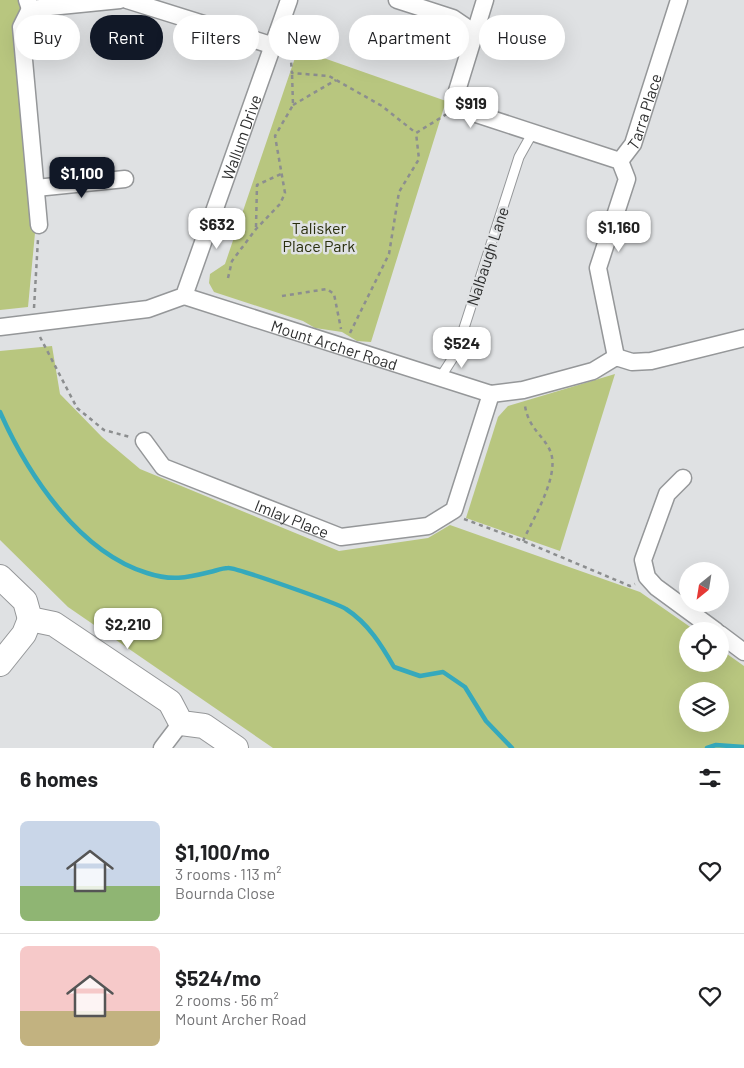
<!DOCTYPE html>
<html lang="en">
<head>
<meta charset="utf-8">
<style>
  body { margin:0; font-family:Barlow,sans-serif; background:#f6f6f6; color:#202124; height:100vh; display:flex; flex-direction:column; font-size:19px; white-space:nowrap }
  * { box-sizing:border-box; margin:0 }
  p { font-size:16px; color:#757577 }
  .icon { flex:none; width:28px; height:28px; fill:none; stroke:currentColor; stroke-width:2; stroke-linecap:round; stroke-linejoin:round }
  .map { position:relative; height:748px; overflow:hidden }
  .sheet { display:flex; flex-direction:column; background:#fff; flex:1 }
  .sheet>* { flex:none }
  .top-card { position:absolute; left:15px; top:15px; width:715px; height:45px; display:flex; gap:10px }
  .needle { width:32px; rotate:210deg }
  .tools { position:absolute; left:679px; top:562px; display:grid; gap:10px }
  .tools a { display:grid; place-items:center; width:50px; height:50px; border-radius:50%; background:#fff; box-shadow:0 5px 20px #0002; font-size:25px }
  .price { position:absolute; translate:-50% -42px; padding:0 11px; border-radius:10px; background:#fff; color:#222; font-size:16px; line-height:32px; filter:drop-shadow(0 1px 2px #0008) }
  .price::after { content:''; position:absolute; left:50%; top:30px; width:15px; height:11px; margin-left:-8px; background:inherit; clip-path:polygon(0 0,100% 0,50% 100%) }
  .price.active { background:#111827; color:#fff }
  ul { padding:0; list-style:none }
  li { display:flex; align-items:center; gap:15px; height:125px; padding:0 20px }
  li+li { border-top:1px solid #e0e0e0 }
  li span { display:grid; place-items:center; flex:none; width:140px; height:100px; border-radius:8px; color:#555 }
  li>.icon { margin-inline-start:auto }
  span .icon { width:60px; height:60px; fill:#fffc; stroke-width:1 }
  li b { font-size:21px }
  h2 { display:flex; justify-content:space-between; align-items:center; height:60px; padding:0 20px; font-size:21px }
  .tag { padding:0 18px; border-radius:22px; background:#fff; box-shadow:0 5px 20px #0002; font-size:18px; line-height:45px }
  .tag.active { background:#111827; color:#fff }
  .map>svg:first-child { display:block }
  .green { fill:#b8c67f; fill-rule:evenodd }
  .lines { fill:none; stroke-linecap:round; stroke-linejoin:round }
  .stream { stroke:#35a9bc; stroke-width:4.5 }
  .lane-casing { stroke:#959799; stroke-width:11 }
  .street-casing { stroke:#959799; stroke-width:19 }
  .secondary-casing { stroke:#959799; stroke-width:26 }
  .path { stroke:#8c8e8f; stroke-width:2.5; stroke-dasharray:4 4; stroke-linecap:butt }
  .lane { stroke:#fff; stroke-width:9 }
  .street { stroke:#fff; stroke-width:16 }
  .secondary { stroke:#fff; stroke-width:24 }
  .labels { text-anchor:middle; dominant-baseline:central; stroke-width:5; stroke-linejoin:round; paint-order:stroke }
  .street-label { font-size:16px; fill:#2e2f2f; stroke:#dfe1e3 }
  .park-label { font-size:16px; fill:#292e0d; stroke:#dfe1e3 }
</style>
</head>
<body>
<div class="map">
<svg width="744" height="748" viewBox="0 0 744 748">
  <rect width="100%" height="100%" fill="#dfe1e3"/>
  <g class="green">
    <path d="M0,0H18L20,7L30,214L35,233L28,307L0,310Z"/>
    <path d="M298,49L446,101L371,342L357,341L342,332L315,328L303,321L214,292L209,283L210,274L225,264Z"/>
    <path d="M52,346L60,394L102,437L140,469L339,551L428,538L450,525L640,592L696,631H688V664H720V649L744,666V748H273L68,607L0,540V351ZM688,691H720V724H688Z"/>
    <path d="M615,374L560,551L466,518L498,417L508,406Z"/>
  </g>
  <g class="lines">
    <g class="stream">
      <path d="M0,412C28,475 79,552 147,573C171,581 186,578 210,572C215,571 222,568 228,568C235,567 339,604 346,609C368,623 382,646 394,667L420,676L443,672L465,687L486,721L512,748"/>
      <path d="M707,748L716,745L744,747"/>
    </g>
    <g class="lane-casing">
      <path id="lane" d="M440,378L456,353L519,157L533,132"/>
    </g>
    <g class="street-casing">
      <g id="street">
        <path d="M27,0L30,9L120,0"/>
        <path d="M127,0L274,46"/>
        <path d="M397,0L453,18L475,33"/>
        <path d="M485,0L457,91L463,105L476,114L620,161L627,179L598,268L616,357"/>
        <path d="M30,9L21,27L39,225"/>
        <path id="s1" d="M620,161L633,144L679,0"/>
        <path d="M36,188L125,179"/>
        <path id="s2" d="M184,296L491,394L523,390L593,371L616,357L632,362L651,361L744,338"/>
        <path id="s3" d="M0,327L148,309L184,296L289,0"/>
        <path id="s4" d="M144,441L163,467L341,537L428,526L454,510L491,394"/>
        <path d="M683,478L667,494L643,560L647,577L656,587L716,631"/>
        <path d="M720,634L744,652"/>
        <path d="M162,748L181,723"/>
      </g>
    </g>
    <g class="secondary-casing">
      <g id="secondary">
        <path d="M0,577L25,601L30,619L54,624L170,702L181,723L204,726L236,748"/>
        <path d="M0,664L24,634L30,619"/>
      </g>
    </g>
    <g class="path">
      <path d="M290,42L294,43L291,61L292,73L329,76L382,106L416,133"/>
      <path d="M293,105L336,80"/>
      <path d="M256,227L257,185L281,174"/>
      <path d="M228,278L232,261L256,229L280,204L285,193L275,136L293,105L292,73"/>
      <path d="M282,296L327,289L334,294L341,329"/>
      <path d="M34,308L38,239"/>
      <path d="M350,333L389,254L399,192L419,159L416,133L450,112"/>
      <path d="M40,337L77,408L104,430L130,437"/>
      <path d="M464,519L523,541L630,586L635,584"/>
      <path d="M523,541C533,519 559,477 551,453C545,436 529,430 525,406"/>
    </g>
    <use href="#lane" class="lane"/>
    <use href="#street" class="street"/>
    <use href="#secondary" class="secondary"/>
  </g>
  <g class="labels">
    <g class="street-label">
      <text stroke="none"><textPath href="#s1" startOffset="56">Tarra Place</textPath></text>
      <text stroke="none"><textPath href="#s3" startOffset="356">Wallum Drive</textPath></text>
      <text transform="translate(487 256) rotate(-72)">Nalbaugh Lane</text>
      <text stroke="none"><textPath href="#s2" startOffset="158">Mount Archer Road</textPath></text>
      <text stroke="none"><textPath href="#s4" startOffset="171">Imlay Place</textPath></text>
    </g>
    <g class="park-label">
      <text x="319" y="227">Talisker<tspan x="319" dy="18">Place Park</tspan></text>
    </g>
  </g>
</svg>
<div class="tools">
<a><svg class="needle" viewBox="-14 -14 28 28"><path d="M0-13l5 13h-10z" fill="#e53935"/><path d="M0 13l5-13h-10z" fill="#757577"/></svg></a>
<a><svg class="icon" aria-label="locate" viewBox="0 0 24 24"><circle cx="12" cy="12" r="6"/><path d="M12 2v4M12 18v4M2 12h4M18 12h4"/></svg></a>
<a><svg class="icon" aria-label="layers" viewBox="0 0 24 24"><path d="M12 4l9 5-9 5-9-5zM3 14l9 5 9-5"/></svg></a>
</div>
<b class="price" style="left:471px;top:129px">$919</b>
<b class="price active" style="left:82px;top:199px">$1,100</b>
<b class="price" style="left:217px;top:250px">$632</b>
<b class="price" style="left:619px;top:253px">$1,160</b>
<b class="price" style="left:462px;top:369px">$524</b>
<b class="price" style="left:128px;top:650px">$2,210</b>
<div class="top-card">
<a class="tag">Buy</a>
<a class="tag active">Rent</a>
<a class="tag">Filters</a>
<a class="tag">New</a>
<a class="tag">Apartment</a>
<a class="tag">House</a>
</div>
</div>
<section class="sheet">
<h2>6 homes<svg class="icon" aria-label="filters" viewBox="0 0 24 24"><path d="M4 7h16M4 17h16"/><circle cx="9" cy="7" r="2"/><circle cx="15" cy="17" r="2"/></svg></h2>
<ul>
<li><span style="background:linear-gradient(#c9d6e8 65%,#8fb573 0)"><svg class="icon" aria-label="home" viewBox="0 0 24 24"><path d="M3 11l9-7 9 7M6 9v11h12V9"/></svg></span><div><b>$1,100/mo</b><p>3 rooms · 113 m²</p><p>Bournda Close</p></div><svg class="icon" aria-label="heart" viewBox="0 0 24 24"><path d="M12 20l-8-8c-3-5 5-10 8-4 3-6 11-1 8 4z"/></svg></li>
<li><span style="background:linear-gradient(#f6c9c9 65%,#c2b280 0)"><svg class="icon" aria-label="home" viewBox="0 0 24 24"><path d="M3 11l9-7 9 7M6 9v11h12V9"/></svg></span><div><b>$524/mo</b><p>2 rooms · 56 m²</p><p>Mount Archer Road</p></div><svg class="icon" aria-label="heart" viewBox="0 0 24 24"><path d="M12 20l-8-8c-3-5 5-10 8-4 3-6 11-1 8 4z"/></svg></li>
</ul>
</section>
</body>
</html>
